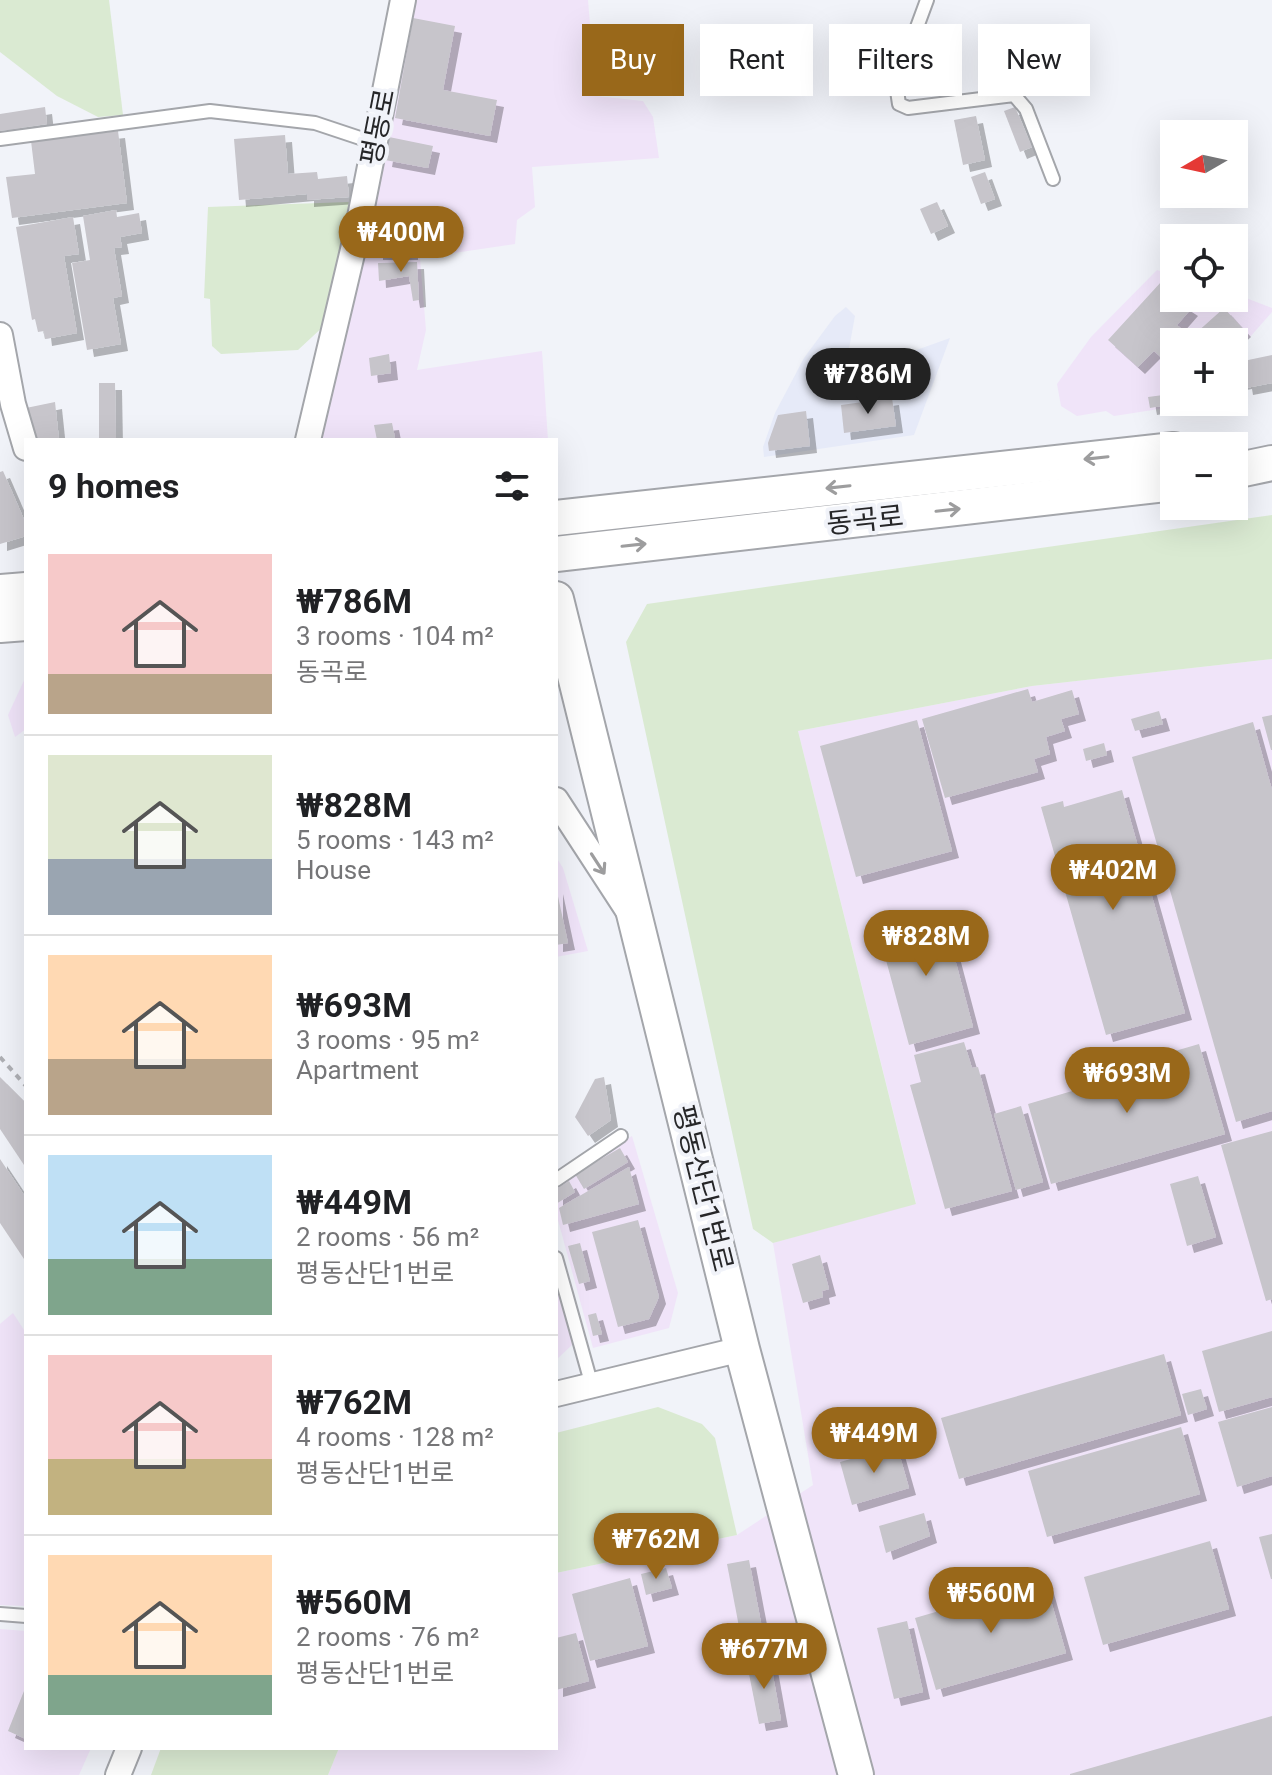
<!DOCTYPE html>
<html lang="en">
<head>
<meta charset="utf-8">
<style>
  body { margin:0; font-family:Roboto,"Noto Sans KR",sans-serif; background:#f6f6f6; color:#202124; height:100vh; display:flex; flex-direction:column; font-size:30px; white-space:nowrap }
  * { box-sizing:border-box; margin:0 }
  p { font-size:26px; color:#757577 }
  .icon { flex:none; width:44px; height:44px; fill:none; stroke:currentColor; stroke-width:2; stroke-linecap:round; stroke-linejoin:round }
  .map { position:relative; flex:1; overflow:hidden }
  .panel { position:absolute; left:24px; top:438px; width:534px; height:1312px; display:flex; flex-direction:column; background:#fff; border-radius:0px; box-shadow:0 8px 32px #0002 }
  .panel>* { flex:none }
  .banner { position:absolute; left:582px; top:24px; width:570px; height:72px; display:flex; gap:16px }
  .needle { width:52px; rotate:261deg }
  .controls { position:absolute; left:1160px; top:120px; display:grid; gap:16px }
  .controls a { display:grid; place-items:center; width:88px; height:88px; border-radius:0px; background:#fff; box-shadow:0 8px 32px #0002; font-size:40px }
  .price { position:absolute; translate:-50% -68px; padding:0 18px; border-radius:28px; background:#99681a; color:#fff; font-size:26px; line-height:52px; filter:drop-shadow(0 2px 4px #0008) }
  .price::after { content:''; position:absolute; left:50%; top:48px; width:24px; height:18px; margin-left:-12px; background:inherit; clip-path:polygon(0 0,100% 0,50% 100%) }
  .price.selected { background:#222; color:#fff }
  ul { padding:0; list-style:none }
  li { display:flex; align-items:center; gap:24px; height:200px; padding:0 24px }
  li+li { border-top:2px solid #e0e0e0 }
  li span { display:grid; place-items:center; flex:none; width:224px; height:160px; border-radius:0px; color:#555 }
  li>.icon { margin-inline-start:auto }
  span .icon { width:96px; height:96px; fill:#fffc; stroke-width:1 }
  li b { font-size:34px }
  h2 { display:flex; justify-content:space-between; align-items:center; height:96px; padding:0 24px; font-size:34px }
  .tag { padding:0 28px; border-radius:0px; background:#fff; box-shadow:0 8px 32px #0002; font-size:28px; line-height:72px }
  .tag.selected { background:#99681a; color:#fff }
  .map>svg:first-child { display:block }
  .built { fill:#e6eaf8 }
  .industrial { fill:#f0e4f9 }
  .green { fill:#daead2 }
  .building { fill:#c7c5cb; filter:url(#shadow) }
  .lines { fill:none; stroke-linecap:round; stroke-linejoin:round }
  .lane-casing { stroke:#a4a6ab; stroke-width:16 }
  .street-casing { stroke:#a4a6ab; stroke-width:28 }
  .secondary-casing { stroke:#a4a6ab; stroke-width:38 }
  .path { stroke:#afb0b5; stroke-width:4; stroke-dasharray:6 6; stroke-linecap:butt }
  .lane { stroke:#fff; stroke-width:12 }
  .street { stroke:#fff; stroke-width:24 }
  .secondary { stroke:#fff; stroke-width:34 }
  .oneway { stroke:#9d9d9e }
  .labels { text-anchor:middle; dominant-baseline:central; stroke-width:8; stroke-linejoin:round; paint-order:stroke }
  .street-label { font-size:28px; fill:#262628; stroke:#f1f3f9 }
</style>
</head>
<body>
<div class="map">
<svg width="1272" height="1775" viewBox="0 0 1272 1775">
  <defs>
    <filter id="shadow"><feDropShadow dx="7" dy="7" stdDeviation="0" flood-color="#0004"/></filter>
  </defs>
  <rect width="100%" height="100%" fill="#f1f3f9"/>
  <path class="built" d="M846,307L855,316L844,376L950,338L914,435L764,457L763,447L775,413L804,358L835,316Z"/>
  <g class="industrial">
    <path d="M412,0H588L596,96L643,101L653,117L659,158L532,167L535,207L517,220L515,244L420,258L426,330L417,370L542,351L548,440H320Z"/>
    <path d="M1157,270L1174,275V298H1234V288L1246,298L1272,308V312L1243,345L1234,342H1174V402L1185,405L1114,416L1106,411L1077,416L1061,406L1057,384L1091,337Z"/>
    <path d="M1272,659V1775H328L339,1748H556V1573L737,1535L813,1485L773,1243L916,1203L798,731L1032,686Z"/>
    <path d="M26,676V729L15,737L8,715Z"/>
    <path d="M556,857L563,868L588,951L556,957Z"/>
    <path d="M632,1136L678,1293L669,1328L593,1348L556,1213V1185Z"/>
    <path d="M556,1285L573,1344L556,1360Z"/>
    <path d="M13,1313L26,1333V1606L0,1605V1324Z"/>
    <path d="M0,1629L26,1631V1748H91L79,1775H0Z"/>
  </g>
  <g class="green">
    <path d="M0,0H109L123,115L98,117L57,96L0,52Z"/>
    <path d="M349,202L326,324L298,350L221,354L212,346L210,299L204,298L208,207Z"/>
    <path d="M1272,515V659L1032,686L798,731L916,1204L773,1243L753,1229L626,642L647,604Z"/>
    <path d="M658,1407L702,1424L715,1438L737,1535L556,1573V1433Z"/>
    <path d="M161,1748H339L328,1775H151Z"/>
  </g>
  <g class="building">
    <path d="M413,18L455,26L443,90L497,100L490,136L395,118Z"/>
    <path d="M45,107L47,124L0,131V114Z"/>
    <path d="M1015,107L1032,147L1020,152L1004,111Z"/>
    <path d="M976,116L985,160L963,165L954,120Z"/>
    <path d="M118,131L127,203L12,218L6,177L35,174L31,141Z"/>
    <path d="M285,135L288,174L317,172L318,179L347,176L349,197L307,200V194L239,200L234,139Z"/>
    <path d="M389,137L433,146L428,168L385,160Z"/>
    <path d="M985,172L995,199L981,204L971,177Z"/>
    <path d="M937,202L948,226L931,234L920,209Z"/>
    <path d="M116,210L117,217L139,213L142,233L120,237L122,247L114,248L122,296L113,298L121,344L87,350L72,263L90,260L83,216Z"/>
    <path d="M73,217L79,254L64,256L77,333L45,339L44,331L38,332L35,319L32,320L16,227Z"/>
    <rect x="376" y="229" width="35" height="24"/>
    <path d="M417,262L419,300L413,301L409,276L379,281L378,263Z"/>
    <path d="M1161,282L1174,293V298L1191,309L1177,325L1185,332L1162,358L1154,351L1138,367L1108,340Z"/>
    <path d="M1224,308L1244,330L1231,342H1186Z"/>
    <path d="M389,354L391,373L371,376L369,358Z"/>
    <path d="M1272,355V383L1246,388L1245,382L1234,384V363Z"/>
    <path d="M99,383H115L116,439L99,440Z"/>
    <path d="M1171,394L1173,404L1150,408L1148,397Z"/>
    <path d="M892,398L896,426L844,433L841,405Z"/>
    <path d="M55,402L59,440H32L26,408Z"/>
    <path d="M806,411L810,446L769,451L768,443L778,415Z"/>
    <path d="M392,423L395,438L377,440L374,425Z"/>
    <path d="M3,471L26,524V536L0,544V472Z"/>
    <path d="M1028,689L1032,702L1072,690L1079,714L1061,719L1065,731L1046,737L1050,754L1034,759L1038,772L945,798L922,719Z"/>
    <path d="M1159,711L1163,724L1135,731L1131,719Z"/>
    <path d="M1272,715V750H1271L1262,717Z"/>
    <path d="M917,720L952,851L856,877L820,746Z"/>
    <path d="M1253,722L1272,790V1111L1236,1122L1132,757Z"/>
    <path d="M1104,743L1107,755L1086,761L1083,749Z"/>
    <path d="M1122,790L1185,1013L1106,1035L1041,807L1063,801L1064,807Z"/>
    <path d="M556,887L568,943L556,945Z"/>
    <path d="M942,910L973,1027L909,1045L880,938L897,933L894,922Z"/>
    <path d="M964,1042L972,1068L978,1067L1012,1191L945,1209L910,1085L921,1082L914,1055Z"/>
    <path d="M1199,1044L1225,1134L1051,1184L1028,1104L1079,1089L1076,1080Z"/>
    <path d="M0,1077L26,1103V1168L0,1129Z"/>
    <path d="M604,1077L611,1120L588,1136L575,1117L595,1079Z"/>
    <path d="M1021,1106L1043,1182L1016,1190L994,1114Z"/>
    <path d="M1272,1131V1299L1266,1301L1221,1145Z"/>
    <path d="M620,1148L628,1162L584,1189L575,1174Z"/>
    <path d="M0,1159L26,1198V1262L0,1223Z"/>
    <path d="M629,1167L639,1204L563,1225L559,1208Z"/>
    <path d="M1198,1176L1216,1237L1187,1246L1170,1184Z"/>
    <path d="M569,1181L575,1192L556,1204V1189Z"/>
    <path d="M638,1220L659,1297L649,1319L618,1327L592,1232Z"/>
    <path d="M580,1243L590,1281L579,1284L568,1246Z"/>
    <path d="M820,1255L829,1289L822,1291L823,1297L803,1303L792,1264Z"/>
    <path d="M596,1313L602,1334L593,1336L588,1315Z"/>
    <path d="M1272,1331V1397L1219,1412L1202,1351Z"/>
    <path d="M1164,1354L1181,1415L959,1479L941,1418Z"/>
    <path d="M1201,1389L1207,1409L1188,1415L1182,1394Z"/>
    <path d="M1272,1407V1476L1237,1487L1218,1422Z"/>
    <path d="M1181,1427L1200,1494L1047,1537L1028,1471Z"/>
    <path d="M897,1446L909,1488L852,1505L840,1462Z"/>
    <path d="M924,1513L930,1536L886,1553L879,1526Z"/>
    <path d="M1272,1534V1579H1271L1259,1537Z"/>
    <path d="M1210,1541L1229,1609L1103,1645L1084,1577Z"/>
    <path d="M749,1560L762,1628L740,1632L727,1564Z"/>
    <path d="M666,1568L672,1588L646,1595L641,1574Z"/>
    <path d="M630,1578L648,1646L590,1661L572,1594Z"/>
    <path d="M1045,1580L1066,1653L936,1690L915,1618Z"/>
    <path d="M907,1621L923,1692L894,1699L877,1628Z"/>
    <path d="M576,1633L589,1681L556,1690V1638Z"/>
    <path d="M770,1659L781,1720L759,1724L747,1664Z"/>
    <path d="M26,1686V1739L8,1731Z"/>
    <path d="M1272,1716V1775H1070V1774Z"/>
  </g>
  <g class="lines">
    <g class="lane-casing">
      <g id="lane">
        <path d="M927,0L896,84L899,104L908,108L1014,95L1026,109L1053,179"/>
        <path d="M0,139L210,111L315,123L375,143"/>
        <path d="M556,1180L621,1136"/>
        <path d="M556,1258L592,1386"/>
        <path d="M0,1614L26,1616"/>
      </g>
    </g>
    <g class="street-casing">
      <g id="street">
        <path d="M0,335L13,404L26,448"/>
        <path d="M308,440L356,237L403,0"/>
        <path d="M556,800L627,909"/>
        <path d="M556,1394L742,1349"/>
        <path d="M118,1775L129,1748"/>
      </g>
    </g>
    <g class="secondary-casing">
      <g id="secondary">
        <path d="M1234,471L1272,463"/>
        <path d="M556,518L1174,450"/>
        <path d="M556,554L1174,483"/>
        <path d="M0,592L26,590"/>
        <path d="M556,599L742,1349L856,1775"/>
        <path d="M0,625L26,623"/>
      </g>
    </g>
    <path class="path" d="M0,1057L26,1086"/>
    <use href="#lane" class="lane"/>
    <use href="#street" class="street"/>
    <use href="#secondary" class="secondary"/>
  </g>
  <defs><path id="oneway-shaft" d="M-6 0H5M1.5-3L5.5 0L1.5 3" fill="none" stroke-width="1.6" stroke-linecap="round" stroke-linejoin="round" transform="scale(2)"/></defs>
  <g class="oneway">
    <use href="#oneway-shaft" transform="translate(1096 458) rotate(174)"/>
    <use href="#oneway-shaft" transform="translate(838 487) rotate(174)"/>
    <use href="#oneway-shaft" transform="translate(948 510) rotate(-6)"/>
    <use href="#oneway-shaft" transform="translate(634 545) rotate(-6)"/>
    <use href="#oneway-shaft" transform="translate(598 864) rotate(57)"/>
  </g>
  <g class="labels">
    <g class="street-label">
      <text transform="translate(378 127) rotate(-79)">평동로</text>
      <text transform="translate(865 520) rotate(-6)">동곡로</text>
      <text transform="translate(703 1188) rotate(76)">평동산단1번로</text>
    </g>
  </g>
</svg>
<div class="controls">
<a><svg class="needle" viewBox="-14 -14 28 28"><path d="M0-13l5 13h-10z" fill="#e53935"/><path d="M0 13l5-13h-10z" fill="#757577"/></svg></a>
<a><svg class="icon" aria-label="locate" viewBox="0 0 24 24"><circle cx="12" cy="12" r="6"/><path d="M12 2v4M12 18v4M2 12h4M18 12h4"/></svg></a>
<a>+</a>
<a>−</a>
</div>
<b class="price" style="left:401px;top:274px">₩400M</b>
<b class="price selected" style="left:868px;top:416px">₩786M</b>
<b class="price" style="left:1113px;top:912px">₩402M</b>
<b class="price" style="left:926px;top:978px">₩828M</b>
<b class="price" style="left:1127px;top:1115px">₩693M</b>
<b class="price" style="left:874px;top:1475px">₩449M</b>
<b class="price" style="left:656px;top:1581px">₩762M</b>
<b class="price" style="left:991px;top:1635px">₩560M</b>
<b class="price" style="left:764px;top:1691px">₩677M</b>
<div class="banner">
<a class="tag selected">Buy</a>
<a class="tag">Rent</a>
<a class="tag">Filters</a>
<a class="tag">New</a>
</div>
<section class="panel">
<h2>9 homes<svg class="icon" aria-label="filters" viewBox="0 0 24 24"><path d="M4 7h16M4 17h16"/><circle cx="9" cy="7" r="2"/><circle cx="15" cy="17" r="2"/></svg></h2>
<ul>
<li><span style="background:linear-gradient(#f6c9c9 75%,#b9a48a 0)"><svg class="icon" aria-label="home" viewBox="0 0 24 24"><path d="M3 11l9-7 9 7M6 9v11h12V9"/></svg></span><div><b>₩786M</b><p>3 rooms · 104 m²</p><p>동곡로</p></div></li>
<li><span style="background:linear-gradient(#dfe7d0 65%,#9aa5b1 0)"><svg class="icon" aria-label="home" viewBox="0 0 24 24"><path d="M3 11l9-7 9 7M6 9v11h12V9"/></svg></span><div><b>₩828M</b><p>5 rooms · 143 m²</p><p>House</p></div></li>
<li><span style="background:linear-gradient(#ffd9b3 65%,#b9a48a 0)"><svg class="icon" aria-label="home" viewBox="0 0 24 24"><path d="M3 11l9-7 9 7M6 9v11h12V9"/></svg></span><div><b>₩693M</b><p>3 rooms · 95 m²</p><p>Apartment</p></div></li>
<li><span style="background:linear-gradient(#bfe0f5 65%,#7fa58c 0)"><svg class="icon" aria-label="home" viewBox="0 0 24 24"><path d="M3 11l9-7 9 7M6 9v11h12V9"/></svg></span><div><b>₩449M</b><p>2 rooms · 56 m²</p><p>평동산단1번로</p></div></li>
<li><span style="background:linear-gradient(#f6c9c9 65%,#c2b280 0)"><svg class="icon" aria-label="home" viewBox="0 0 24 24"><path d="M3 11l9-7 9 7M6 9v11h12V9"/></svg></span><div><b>₩762M</b><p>4 rooms · 128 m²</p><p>평동산단1번로</p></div></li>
<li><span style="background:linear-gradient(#ffd9b3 75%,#7fa58c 0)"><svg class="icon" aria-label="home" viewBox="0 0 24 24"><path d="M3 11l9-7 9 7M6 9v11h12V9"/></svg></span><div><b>₩560M</b><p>2 rooms · 76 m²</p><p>평동산단1번로</p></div></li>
</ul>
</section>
</div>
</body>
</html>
